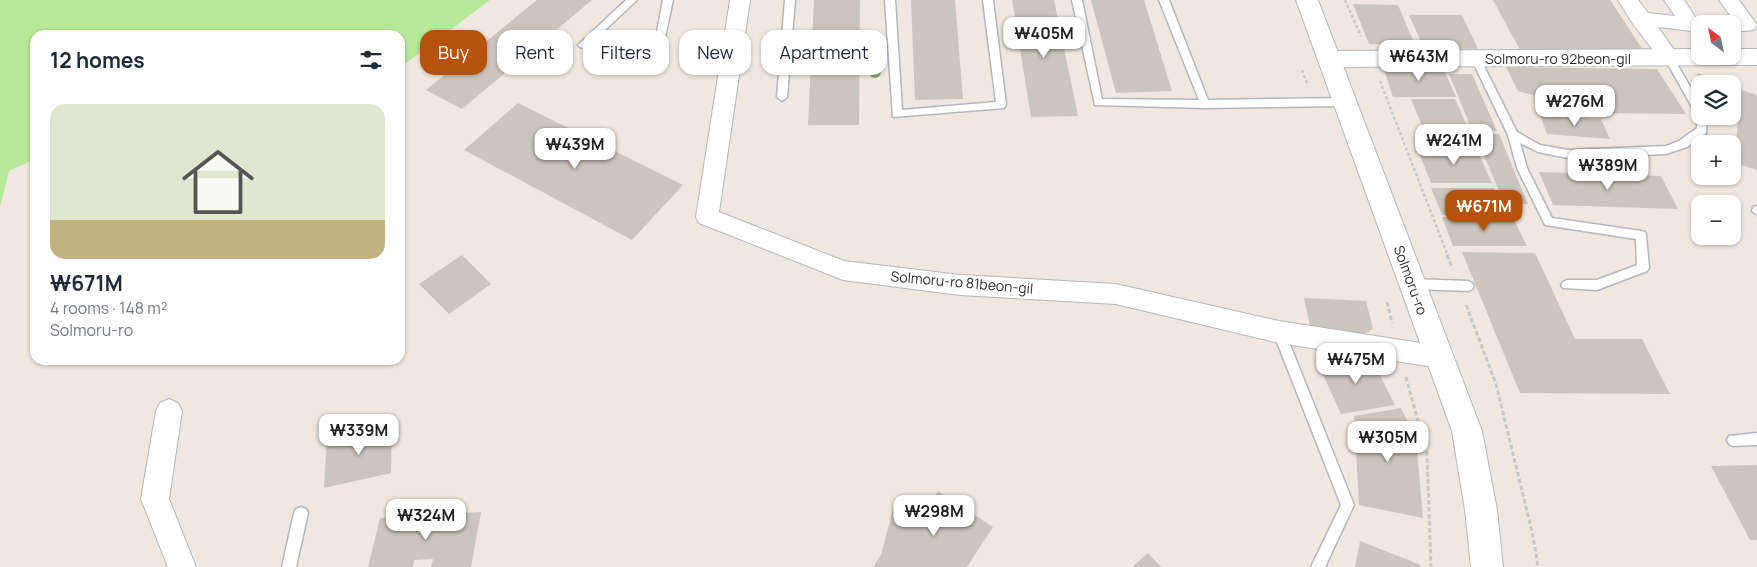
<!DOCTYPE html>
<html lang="en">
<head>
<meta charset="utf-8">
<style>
  body { margin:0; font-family:Manrope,sans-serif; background:#f2f2f3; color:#1f2937; height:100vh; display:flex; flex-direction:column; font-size:19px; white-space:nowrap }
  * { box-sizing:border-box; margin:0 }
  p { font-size:16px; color:#747a83 }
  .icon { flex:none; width:28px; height:28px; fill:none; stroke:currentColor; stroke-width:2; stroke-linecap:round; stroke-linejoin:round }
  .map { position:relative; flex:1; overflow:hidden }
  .sheet { position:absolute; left:30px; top:30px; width:375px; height:335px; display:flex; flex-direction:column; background:#fff; border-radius:15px; box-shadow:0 1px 4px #0004 }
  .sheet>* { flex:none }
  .banner { position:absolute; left:420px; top:30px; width:475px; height:45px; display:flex; gap:10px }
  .needle { width:32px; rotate:327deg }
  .buttons { position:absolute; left:1691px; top:15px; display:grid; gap:10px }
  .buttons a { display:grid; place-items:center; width:50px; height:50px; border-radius:10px; background:#fff; box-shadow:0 1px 4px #0004; font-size:25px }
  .price { position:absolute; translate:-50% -42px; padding:0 11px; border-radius:10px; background:#fff; color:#222; font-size:16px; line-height:32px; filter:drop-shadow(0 1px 2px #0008) }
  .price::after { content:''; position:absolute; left:50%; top:30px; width:15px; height:11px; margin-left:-8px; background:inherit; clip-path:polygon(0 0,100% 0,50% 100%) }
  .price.selected { background:#b45309; color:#fff }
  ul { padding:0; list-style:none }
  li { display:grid; align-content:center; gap:10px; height:265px; padding:0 20px }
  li+li { border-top:1px solid #e0e1e3 }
  li span { display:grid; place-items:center; height:155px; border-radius:15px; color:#555 }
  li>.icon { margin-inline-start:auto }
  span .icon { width:90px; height:90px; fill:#fffc; stroke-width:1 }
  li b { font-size:21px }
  h2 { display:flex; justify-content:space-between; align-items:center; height:60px; padding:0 20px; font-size:21px }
  .chip { padding:0 18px; border-radius:15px; background:#fff; box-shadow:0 1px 4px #0004; font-size:18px; line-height:45px }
  .chip.selected { background:#b45309; color:#fff }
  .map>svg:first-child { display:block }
  .green { fill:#b7ea98 }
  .building { fill:#cbc6bd }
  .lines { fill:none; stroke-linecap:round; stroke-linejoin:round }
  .service-casing { stroke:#b3b6c2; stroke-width:3 }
  .minor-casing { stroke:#b3b6c2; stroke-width:2 }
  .tertiary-casing { stroke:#b3b6c2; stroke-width:2 }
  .secondary-casing { stroke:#b3b6c2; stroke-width:2 }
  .path-far1 { stroke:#c8c8c8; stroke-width:2.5; stroke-dasharray:3 2.5; stroke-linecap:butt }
  .path { stroke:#c8c8c8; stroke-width:3; stroke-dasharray:4.5 2.5; stroke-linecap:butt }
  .service { fill:#fff; fill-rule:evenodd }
  .minor { fill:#fff; fill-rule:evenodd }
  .tertiary { fill:#fff; fill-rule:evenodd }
  .secondary { fill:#fff; fill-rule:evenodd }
  .tree { fill:#84a870 }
  .labels { text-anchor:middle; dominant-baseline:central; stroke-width:5; stroke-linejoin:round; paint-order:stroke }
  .street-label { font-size:14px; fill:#2d2d2d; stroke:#fff }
</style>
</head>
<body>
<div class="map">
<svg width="1757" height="567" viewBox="0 0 1757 567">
  <rect width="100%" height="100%" fill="#f0e8df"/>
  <path class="green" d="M0,0H490L400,68V35H35V159L9,171L0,207Z"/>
  <g class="building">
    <path d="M537,0H592L462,109L426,90Z"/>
    <path d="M814,0H860L859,125H808Z"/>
    <path d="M911,0H955L963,99L915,100Z"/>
    <path d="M1012,0H1054L1078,116L1031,117Z"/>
    <path d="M1091,0H1144L1172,91L1116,93Z"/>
    <path d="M1493,0H1610L1643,50H1520Z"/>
    <path d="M1353,4L1398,5L1415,45L1369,44Z"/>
    <path d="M1409,15H1462L1478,49L1424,48Z"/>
    <path d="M1383,67L1443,68L1456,97H1393Z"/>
    <path d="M1506,67L1657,69L1686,114L1599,113L1518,91Z"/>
    <path d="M1697,73L1729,83V84H1700V101L1695,94Z"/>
    <path d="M1449,74H1472L1497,131L1472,130Z"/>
    <path d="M1741,90L1757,95V170L1734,163Z"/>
    <path d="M1411,99H1455L1476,146L1430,145Z"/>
    <path d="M518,103L683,185L632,240L464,150Z"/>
    <path d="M1540,115L1601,119L1610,139L1547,134Z"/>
    <path d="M1475,134H1499L1528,204L1504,203Z"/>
    <path d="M1417,148H1476L1492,183H1431Z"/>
    <path d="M1539,172L1661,176L1678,209L1553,205Z"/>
    <path d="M1431,188H1494L1507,215H1442Z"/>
    <path d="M1442,217L1513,218L1527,246H1453Z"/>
    <path d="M1462,252L1535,253L1575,339H1642L1670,394L1520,393Z"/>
    <path d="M462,255L491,284L449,314L419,284Z"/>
    <path d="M1304,298L1366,301L1373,329L1357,338L1312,335Z"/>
    <path d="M1371,357L1395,405L1341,414L1318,364Z"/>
    <path d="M1401,408L1416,438L1423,518L1359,505L1354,416Z"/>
    <path d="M392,423L391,473L324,488L327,438Z"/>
    <path d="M1757,465V540H1750L1711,466Z"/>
    <path d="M938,491L993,527L967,567H873L881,555L893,509L915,524Z"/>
    <path d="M481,512L471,567H431L433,559L414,560L413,567H368L380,518Z"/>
    <path d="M1360,541L1421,565L1420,567H1355Z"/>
    <path d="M1148,553L1161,567H1132Z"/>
  </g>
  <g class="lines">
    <g class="service-casing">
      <g id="service">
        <path d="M626,0H637L590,44L651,63L663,0H673L658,70H652L580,47L578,45Z"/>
        <path d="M785,0H795L787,97L782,101L777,97Z"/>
        <path d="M885,0H895L902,110L996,102L983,0H993L1006,105L1004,108L893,117Z"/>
        <path d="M1072,0H1082L1102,99L1199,100L1159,0H1169L1208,100L1346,98L1351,102L1346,106L1205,108L1095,105Z"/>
        <path d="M1669,54L1672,55L1700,104V116H1707L1706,133L1687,147L1666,154L1568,158L1538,152L1520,143L1527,168L1552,218L1641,231L1645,232L1646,235L1649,268L1647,271L1597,290L1563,288L1561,285L1563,282L1567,280H1597L1637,265L1636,239L1545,225L1517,168L1508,135L1471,58L1476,55L1479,56L1517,132L1540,145L1568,150L1666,146L1679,141L1697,128V116L1664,57Z"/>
        <path d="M1757,206V215L1752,211L1753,207Z"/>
        <path d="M1413,279L1468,281L1472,283L1474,286L1472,289L1468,291L1413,289L1409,287L1407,284L1409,281Z"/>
        <path d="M1279,327L1283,328L1285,332L1354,505L1325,567H1311L1341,505L1273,332L1275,328Z"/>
        <path d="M1757,433V445L1733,446L1729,444L1727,440L1729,436Z"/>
        <path d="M301,507L306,509L308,513L296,567H282L294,513L296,509Z"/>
      </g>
    </g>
    <g class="minor-casing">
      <g id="minor">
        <path d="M730,0H750L719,212L844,261L960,275L1116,284L1279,321L1440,346L1449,349L1452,357L1449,365L1440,368L1279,343L1116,304L960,295L843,280L699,223L696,217Z"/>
        <path d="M1618,0H1638L1648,13L1675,16L1664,0H1684L1696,18L1707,20L1709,24H1700V32L1658,27L1679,57L1676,62L1669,64L1662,62L1633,24Z"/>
        <path d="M1719,0H1739L1757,25L1754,30L1732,32V24H1723L1725,20L1732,18Z"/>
        <path d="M169,399L178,403L182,411L169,499L196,567H168L141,499L156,411L160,403Z"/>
      </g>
    </g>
    <g class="tertiary-casing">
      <path id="tertiary" d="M1700,49V56H1732V49H1757V65L1329,67L1321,65L1317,59L1321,53L1329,51Z"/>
    </g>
    <g class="secondary-casing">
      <path id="secondary" d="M1296,0H1318L1482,431L1497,510L1503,567H1471L1465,510L1452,431Z"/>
    </g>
    <g class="path-far1">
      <path d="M1345,0L1361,36"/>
      <path d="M1302,70L1307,83"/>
      <path d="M1380,81L1448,256"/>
    </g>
    <g class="path">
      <path d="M1447,255L1452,267"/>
      <path d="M1387,302L1392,323"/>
      <path d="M1466,305L1496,384L1533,536L1538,567"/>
      <path d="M1406,377L1427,454L1431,567"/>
    </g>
    <use href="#service" class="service"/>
    <use href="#minor" class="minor"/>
    <use href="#tertiary" class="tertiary"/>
    <use href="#secondary" class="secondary"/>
  </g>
  <circle class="tree" cx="875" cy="72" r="6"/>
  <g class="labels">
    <g class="street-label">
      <text x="1558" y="58">Solmoru-ro 92beon-gil</text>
      <text transform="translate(1411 280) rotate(70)">Solmoru-ro</text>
      <text transform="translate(962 282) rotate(5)">Solmoru-ro 81beon-gil</text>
    </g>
  </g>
</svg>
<div class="buttons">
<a><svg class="needle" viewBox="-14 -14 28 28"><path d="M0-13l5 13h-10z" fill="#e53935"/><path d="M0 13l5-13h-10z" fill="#747a83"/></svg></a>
<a><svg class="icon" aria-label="layers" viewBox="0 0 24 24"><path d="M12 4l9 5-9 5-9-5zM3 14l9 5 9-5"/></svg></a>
<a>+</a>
<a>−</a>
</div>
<b class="price" style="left:1044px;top:59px">₩405M</b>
<b class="price" style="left:1419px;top:82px">₩643M</b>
<b class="price" style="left:1575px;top:127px">₩276M</b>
<b class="price" style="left:1454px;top:166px">₩241M</b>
<b class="price" style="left:575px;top:170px">₩439M</b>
<b class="price" style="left:1608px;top:191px">₩389M</b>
<b class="price selected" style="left:1484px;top:232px">₩671M</b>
<b class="price" style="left:1356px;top:385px">₩475M</b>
<b class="price" style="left:359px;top:456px">₩339M</b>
<b class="price" style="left:1388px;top:463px">₩305M</b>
<b class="price" style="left:934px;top:537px">₩298M</b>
<b class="price" style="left:426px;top:541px">₩324M</b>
<div class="banner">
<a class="chip selected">Buy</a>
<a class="chip">Rent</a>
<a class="chip">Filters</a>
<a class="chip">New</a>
<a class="chip">Apartment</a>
</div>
<section class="sheet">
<h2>12 homes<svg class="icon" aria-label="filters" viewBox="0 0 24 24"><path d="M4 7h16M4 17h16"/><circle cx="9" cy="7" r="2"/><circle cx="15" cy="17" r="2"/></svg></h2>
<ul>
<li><span style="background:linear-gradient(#dfe7d0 75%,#c2b280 0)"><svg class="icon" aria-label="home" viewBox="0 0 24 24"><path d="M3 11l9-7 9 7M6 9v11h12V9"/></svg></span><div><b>₩671M</b><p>4 rooms · 148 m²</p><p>Solmoru-ro</p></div></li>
</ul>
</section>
</div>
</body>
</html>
